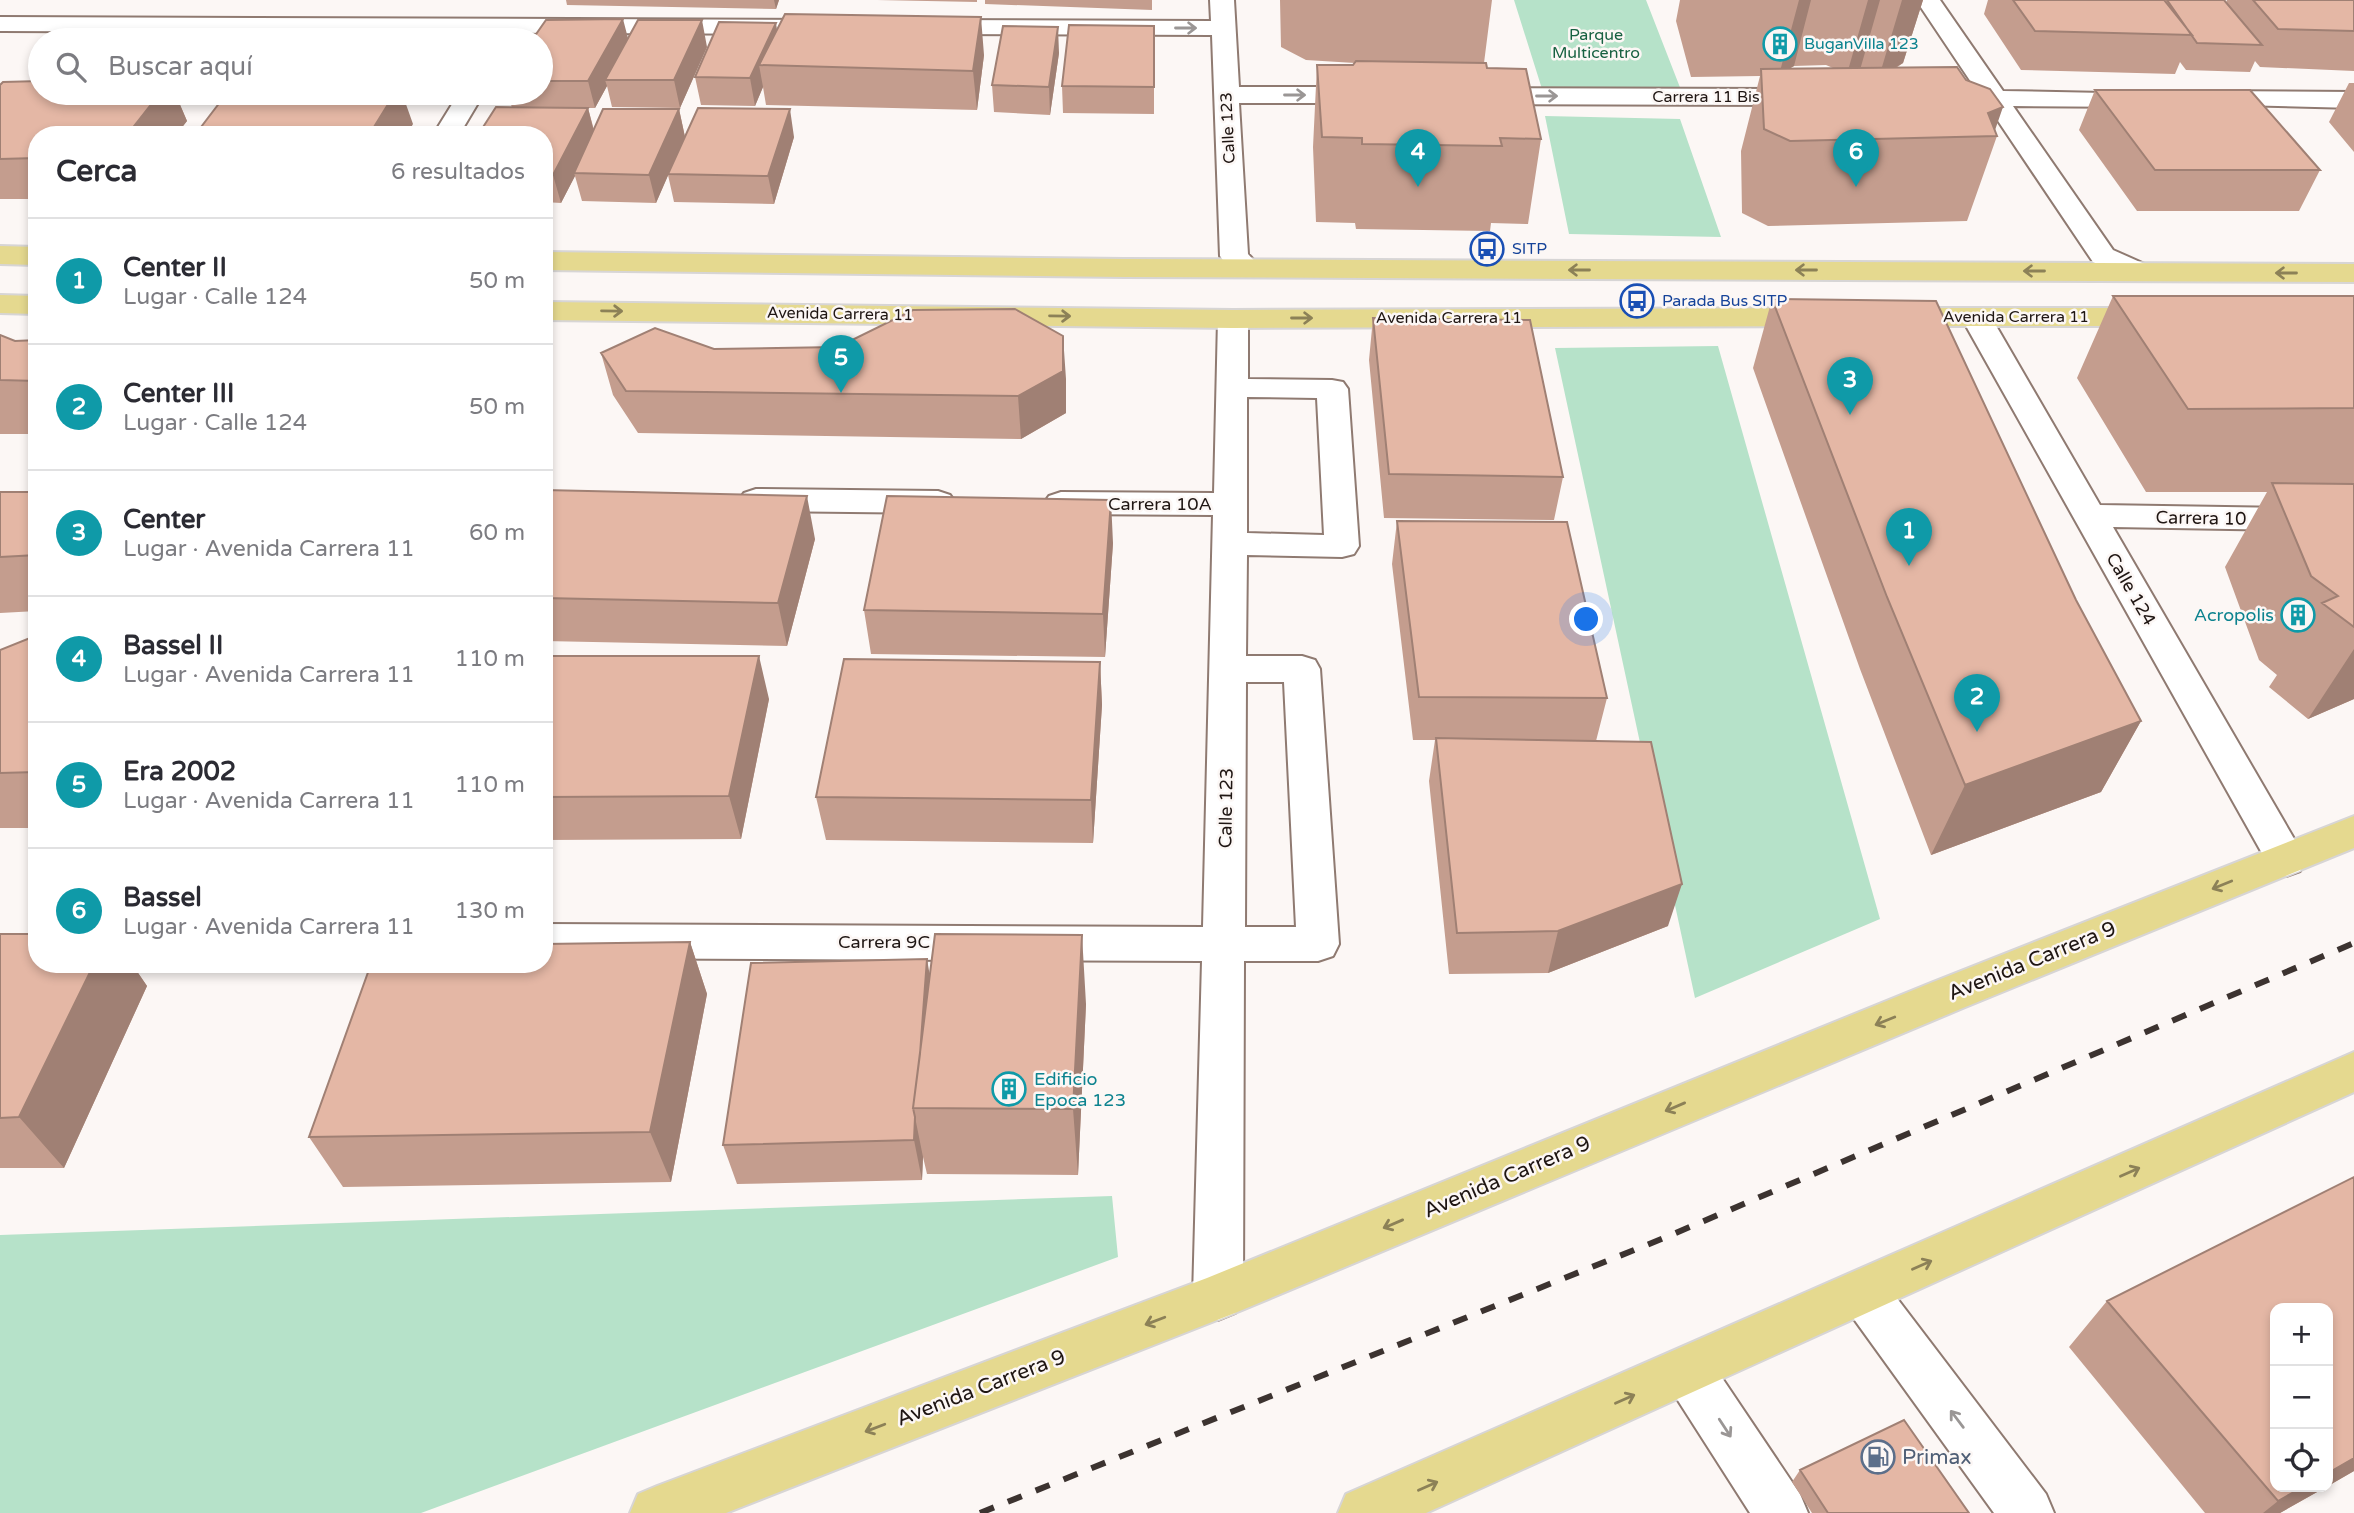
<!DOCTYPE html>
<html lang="es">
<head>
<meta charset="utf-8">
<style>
  :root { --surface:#fff; --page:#f2f2f3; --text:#2b2b33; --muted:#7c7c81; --line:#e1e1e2; --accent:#d93025 }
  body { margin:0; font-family:"Varela Round",sans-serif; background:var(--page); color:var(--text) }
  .controls { position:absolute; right:21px; bottom:21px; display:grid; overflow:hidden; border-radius:14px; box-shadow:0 4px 10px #0003 }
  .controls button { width:63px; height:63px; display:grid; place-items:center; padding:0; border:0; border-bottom:2px solid var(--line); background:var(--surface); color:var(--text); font:35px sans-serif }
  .you { position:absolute; left:1587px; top:620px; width:24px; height:24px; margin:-18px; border:5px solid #fff; border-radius:50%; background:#1a73e8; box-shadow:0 0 0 10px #1a73e833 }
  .badge { display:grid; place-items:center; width:46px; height:46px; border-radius:50%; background:var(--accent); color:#fff; font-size:23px; font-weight:700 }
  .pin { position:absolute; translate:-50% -58px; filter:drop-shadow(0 2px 4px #0008) }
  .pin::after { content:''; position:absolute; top:37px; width:24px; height:21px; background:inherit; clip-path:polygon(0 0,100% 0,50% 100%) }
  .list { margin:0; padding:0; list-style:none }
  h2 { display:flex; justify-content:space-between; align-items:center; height:91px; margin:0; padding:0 28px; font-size:30px }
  h2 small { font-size:23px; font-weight:400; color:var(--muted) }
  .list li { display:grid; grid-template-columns:46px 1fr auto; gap:21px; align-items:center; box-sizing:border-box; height:126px; padding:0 28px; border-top:2px solid var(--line) }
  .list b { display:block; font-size:26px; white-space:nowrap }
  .list p { margin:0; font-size:23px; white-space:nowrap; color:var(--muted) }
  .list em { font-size:23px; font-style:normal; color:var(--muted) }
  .icon { flex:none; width:38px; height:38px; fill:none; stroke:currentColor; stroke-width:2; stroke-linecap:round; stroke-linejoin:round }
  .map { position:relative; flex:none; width:2354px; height:1513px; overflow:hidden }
  .search { position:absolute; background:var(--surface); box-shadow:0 4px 10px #0003; left:28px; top:28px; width:525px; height:77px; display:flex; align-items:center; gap:18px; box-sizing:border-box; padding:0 24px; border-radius:38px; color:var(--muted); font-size:26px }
  .panel { position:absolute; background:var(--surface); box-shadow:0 4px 10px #0003; left:28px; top:126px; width:525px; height:847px; border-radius:28px }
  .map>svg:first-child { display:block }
</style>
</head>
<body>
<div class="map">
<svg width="2354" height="1513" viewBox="0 0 2354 1513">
  <rect width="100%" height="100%" fill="#fcf7f5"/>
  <path fill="#b6e2c9" d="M1514 0H1646L1681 90 1542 89Z
    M1545 116 1680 119 1721 237 1569 234Z
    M1718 346 1880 919 1695 998 1555 348Z
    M1112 1196 1118 1257 421 1513H0V1235Z"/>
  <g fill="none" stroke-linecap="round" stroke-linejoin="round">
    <defs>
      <path id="minor" d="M1210 0H1234L1239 87H1368L1377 90 1381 95 1377 100 1368 103H1239L1248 254 1261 268 1257 274C1240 278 1230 270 1220 256L1212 35 930 34 922 32 918 27 922 22 930 20 1211 21Z
        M1916 0H1940L2003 91 2154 94 2158 99 2154 104 2145 107 2013 106 2113 250 2149 266 2153 272 2149 278 2139 281 2129 278 2093 262 1988 106 1934 103 1930 98 1934 93 1977 91Z
        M0 17 831 20 839 22 843 27 839 32 831 34 0 31Z
        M1481 88 1806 89 1815 92 1819 97 1815 102 1806 105 1481 104 1472 101 1468 96 1472 91Z
        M2206 91 2354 92V108L2197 104 2193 99 2197 94Z
        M459 93H484L459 135H433Z
        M1976 308 1986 311 1991 317 2100 505 2354 509V531L2113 527 2300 849 2306 860 2300 871 2286 876 2272 871 1961 317 1966 311Z
        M1233 310 1244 313 1248 319V379L1332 380 1343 382 1348 389 1359 546 1354 554 1342 557 1247 555 1246 656H1302L1315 660 1320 669 1339 944 1333 956 1318 961H1244L1243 1297 1235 1313 1218 1320 1201 1313 1193 1297 1202 961 544 958V924L1203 927 1213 515 1061 514 1049 510 1044 503 1049 496 1061 492 1214 493 1218 319 1222 313ZM1247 397 1317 398 1324 535 1247 533ZM1246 682H1284L1296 927H1245Z
        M756 489 938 491 950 495 955 502 950 509 938 513 756 511 744 507 739 500 744 493Z
        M1863 1269 1880 1276 2046 1494 2054 1513H1994L1846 1308 1838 1292 1846 1276Z
        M1688 1346 1706 1354 1800 1494 1808 1513H1750L1670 1388 1663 1371 1670 1354Z"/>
      <path id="major" d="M0 246 37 247V265L0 264Z
        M544 252 1124 259 2354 264V282L1124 277 544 270Z
        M0 295 37 296V314L0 313Z
        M544 302 1233 310 1820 308 1830 311 1835 317 1830 323 1820 326 1233 328 544 320Z
        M1891 308H2156L2166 311 2171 317 2166 323 2156 326H1891L1881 323 1876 317 1881 311Z
        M2354 816V848L1963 1008 1235 1313 726 1513H630L638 1494 657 1486 1207 1278 1933 982Z
        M2354 1052V1092L1426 1513H1338L1346 1494Z"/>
    </defs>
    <use href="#minor" stroke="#8f7a71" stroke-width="4"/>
    <use href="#major" stroke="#d7d5d5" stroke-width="4"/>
    <use href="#minor" fill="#fff" fill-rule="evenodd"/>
    <use href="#major" fill="#e5d98f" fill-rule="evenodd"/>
    <path stroke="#3c3330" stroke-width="6" stroke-dasharray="15 15" stroke-linecap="butt" d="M980 1513 1664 1238 2354 943"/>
  </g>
  <path fill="#c49d8e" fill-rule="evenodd" d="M566 0H779L776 9 567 5Z
    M877 0H977V2Z
    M985 0H1152V10L985 4Z
    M1280 0H1492L1484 63 1541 139 1528 224 1491 223 1490 231 1356 229 1355 223 1316 222 1313 147 1317 65H1353L1355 63 1306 60 1281 47Z
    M1680 0H1923L1903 63 1896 68 1995 130 1997 136 1967 221 1768 226 1742 213 1741 151 1760 76 1691 77 1676 21ZM1826 65 1833 68H1790L1794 66Z
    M1988 0H2224L2226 3 2227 0H2354V71L2260 67 2255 61 2250 72 2186 70 2180 62 2175 74 2021 70 1984 14Z
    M1154 26V114L1063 113 1062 86Z
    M777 30 984 55 977 110 766 105 763 87 755 106 701 105 695 77Z
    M628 38 707 47 680 108 612 107 607 86 595 108H588L594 130 679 109 685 137H794L774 204 674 202 668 175 656 203 582 201 575 176 561 203 544 202V135L512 108 508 93H541V40Z
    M1059 53 1050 115 994 112 992 85Z
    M2349 83H2354V152L2329 122Z
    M0 85 40 93H175L187 121 176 135H37V199H0Z
    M2095 90 2320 170 2299 211H2137L2079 130Z
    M2113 296H2354V699L2308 719 2269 687 2277 675 2259 660 2225 567 2267 492H2146L2077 378Z
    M1772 299 2076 600 2141 721 2101 792 1931 855 1860 669 1753 368Z
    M1373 318 1563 477 1554 520 1384 518 1369 360Z
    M0 335 15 341 37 340V434H0Z
    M714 349 1066 379V413L1021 439 638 433 613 395 601 353Z
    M544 490 815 539 787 646 544 641Z
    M0 492H37V611L0 613Z
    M1397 521 1607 698 1596 741 1668 926 1548 973 1449 974 1429 781 1435 740H1413L1392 564Z
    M1113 543 1105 657 871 654 864 610Z
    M37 638V828H0V650Z
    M544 656 769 699 741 839 544 840Z
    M1100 662 1102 705 1093 843 826 840 816 797Z
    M0 934 37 964H132L147 986 64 1168H0Z
    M690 942 707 994 671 1182 343 1187 309 1137Z
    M930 974 1086 1004 1078 1175 927 1174 923 1157 922 1180 737 1184 723 1145Z
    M2354 1177V1471L2328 1486V1308H2275V1487H2326L2280 1513H2205L2069 1347 2107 1301Z
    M1800 1470 1969 1513H1812L1792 1482Z"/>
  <path fill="#a08074" d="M774 0H779L776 9Z
    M1799 0H1811L1794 66 1779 75Z
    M1868 0H1880L1860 70 1847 74Z
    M1902 0H1923L1903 63 1879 77Z
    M981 17 984 55 977 110 973 71Z
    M623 19 630 46 605 80 607 86 595 108 588 81Z
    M702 20 707 47 680 108 674 80Z
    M776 23 780 50 759 65 763 87 755 106 750 78Z
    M1058 27 1059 53 1050 115 1049 87Z
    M160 93H175L187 121 176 135H127Z
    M395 93H402L413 124 407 135H369Z
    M2003 107 1993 136 1988 113Z
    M588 108 595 136 574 173 575 176 561 203 553 175Z
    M679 109 685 137 656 203 649 175Z
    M790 109 794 137 774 204 768 176Z
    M1063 336 1066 379V413L1021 439 1018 396Z
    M807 496 815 539 787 646 778 603Z
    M1111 500 1113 543 1105 657 1103 614Z
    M2354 649V699L2308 719Z
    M759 656 769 699 741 839 729 796Z
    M1100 662 1102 705 1093 843 1091 800Z
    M2141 721 2101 792 1931 855 1965 785Z
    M1682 884 1668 926 1548 973 1558 931Z
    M1082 935 1086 1004 1078 1175 1073 1109Z
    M690 942 707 994 671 1182 650 1132Z
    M927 959 934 1000 916 1108Z
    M94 964H132L147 986 64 1168 19 1117Z
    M915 1117 923 1157 922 1180 914 1140Z
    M2354 1458V1471L2328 1486V1473Z
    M2303 1487H2326L2280 1513H2263L2278 1501Z"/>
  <path fill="#e4b7a5" stroke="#a08074" stroke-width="2" d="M2013 0H2164L2192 35 2035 31Z
    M2167 0H2224L2262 45 2197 43Z
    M2253 0H2354V31L2278 29Z
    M785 14 981 17 973 71 759 65Z
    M623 19 588 81H541V40H532L546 20Z
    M638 20H702L674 80H605Z
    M719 22 776 23 750 78 695 77Z
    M1069 25 1154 26V87L1062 86Z
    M1003 26 1058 27 1049 87 992 85Z
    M1356 61 1486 63 1487 68 1526 69 1541 139 1500 138 1502 146 1362 144V138L1322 137 1317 65H1353Z
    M1957 67 1966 80 1990 89 2003 107 1988 113 1997 136 1790 141 1764 129 1761 69Z
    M40 81V93H160L127 135H37V158L0 159V85L3 82Z
    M2095 90H2250L2320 170H2155Z
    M227 93H395L369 135H195Z
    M496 107 588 108 553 175H544V135H478Z
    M698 108 790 109 768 176 668 174Z
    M603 109H679L649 175 574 173Z
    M2113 296H2354V408L2188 409Z
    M1772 299 1936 301 2076 600 2141 721 1965 785 1887 597Z
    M1015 309 1063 336V371L1018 396 626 391 601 353 655 328 714 349 838 347 913 310Z
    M1373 318 1530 320 1563 477 1389 474Z
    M0 335 15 341 37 340V381L0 380Z
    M2272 483 2354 484V627L2322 603 2338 596 2311 576Z
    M544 490 807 496 778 603 544 598Z
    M0 492H37V555L0 557Z
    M887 496 1111 500 1103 614 864 610Z
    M1397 521 1567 522 1607 698 1419 697Z
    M30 638H37V772L0 773V650Z
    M544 656H759L729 796 544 797Z
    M844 659 1100 662 1091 800 816 797Z
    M1436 738 1651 742 1682 884 1558 931 1457 933Z
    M0 934H37V964H94L19 1117 0 1118Z
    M935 934 1082 935 1073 1109 913 1108Z
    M690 942 650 1132 309 1137 371 964H544V944Z
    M927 959 920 1054 913 1108 915 1117 914 1140 723 1145 751 963Z
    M2354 1177V1458L2328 1473V1308H2275V1487H2303L2278 1501 2107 1301Z
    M1904 1420 1969 1513H1828L1800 1470Z"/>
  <defs><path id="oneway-shaft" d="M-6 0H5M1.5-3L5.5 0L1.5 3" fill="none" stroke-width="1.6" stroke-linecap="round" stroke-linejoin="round" transform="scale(1.75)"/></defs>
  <g stroke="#9a9695">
    <use href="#oneway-shaft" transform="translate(1186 28)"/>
    <use href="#oneway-shaft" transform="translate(1295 95)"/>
    <use href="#oneway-shaft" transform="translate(1547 96)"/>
    <use href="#oneway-shaft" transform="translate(1957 1419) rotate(-127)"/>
    <use href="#oneway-shaft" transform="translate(1725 1428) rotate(57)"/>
  </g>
  <g stroke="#8c8157">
    <use href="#oneway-shaft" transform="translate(1579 270) rotate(-180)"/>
    <use href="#oneway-shaft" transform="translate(1806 270) rotate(-180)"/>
    <use href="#oneway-shaft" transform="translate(2034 271) rotate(-180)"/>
    <use href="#oneway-shaft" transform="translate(2286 273) rotate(-180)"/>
    <use href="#oneway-shaft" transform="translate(612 311) rotate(1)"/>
    <use href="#oneway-shaft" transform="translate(1060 316) rotate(1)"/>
    <use href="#oneway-shaft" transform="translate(1302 318)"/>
    <use href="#oneway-shaft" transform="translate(2222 885) rotate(158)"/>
    <use href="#oneway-shaft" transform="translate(1885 1021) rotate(158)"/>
    <use href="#oneway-shaft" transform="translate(1675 1107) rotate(157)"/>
    <use href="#oneway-shaft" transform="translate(2130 1172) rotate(-24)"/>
    <use href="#oneway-shaft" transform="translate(1393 1224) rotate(157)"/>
    <use href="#oneway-shaft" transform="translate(1922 1265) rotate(-24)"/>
    <use href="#oneway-shaft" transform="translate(1155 1321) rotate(159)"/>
    <use href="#oneway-shaft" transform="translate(1625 1399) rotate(-24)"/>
    <use href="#oneway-shaft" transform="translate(875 1428) rotate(159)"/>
    <use href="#oneway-shaft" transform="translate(1428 1486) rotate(-24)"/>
  </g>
  <defs>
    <symbol id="building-ring" viewBox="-11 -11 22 22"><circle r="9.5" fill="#fcf7f5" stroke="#0f9aa8" stroke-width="1.5"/><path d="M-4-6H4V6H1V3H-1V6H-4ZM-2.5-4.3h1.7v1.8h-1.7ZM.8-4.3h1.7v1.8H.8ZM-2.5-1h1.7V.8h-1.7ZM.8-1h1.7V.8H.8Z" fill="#0f9aa8"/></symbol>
    <symbol id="bus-ring" viewBox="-11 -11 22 22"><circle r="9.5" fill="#fcf7f5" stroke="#1a4fb4" stroke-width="1.5"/><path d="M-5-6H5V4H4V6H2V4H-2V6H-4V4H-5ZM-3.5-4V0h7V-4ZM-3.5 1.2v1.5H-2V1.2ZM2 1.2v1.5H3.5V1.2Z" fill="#1a4fb4"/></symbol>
    <symbol id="fuel-ring" viewBox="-11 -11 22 22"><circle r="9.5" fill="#fcf7f5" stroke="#5c6f8a" stroke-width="1.5"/><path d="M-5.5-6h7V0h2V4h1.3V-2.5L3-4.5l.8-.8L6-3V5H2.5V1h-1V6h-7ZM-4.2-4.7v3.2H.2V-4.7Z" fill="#5c6f8a"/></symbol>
  </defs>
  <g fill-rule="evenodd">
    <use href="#building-ring" x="1761" y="25" width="38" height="38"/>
    <use href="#bus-ring" x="1468" y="230" width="38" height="38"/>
    <use href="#bus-ring" x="1618" y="282" width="38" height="38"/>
    <use href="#building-ring" x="2279" y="596" width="38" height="38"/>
    <use href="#building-ring" x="990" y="1070" width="38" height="38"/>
    <use href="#fuel-ring" x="1859" y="1438" width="38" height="38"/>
  </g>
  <g text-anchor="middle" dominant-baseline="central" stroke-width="5" stroke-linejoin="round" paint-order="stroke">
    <g font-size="16" fill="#176141" stroke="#fcf7f5">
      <text x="1596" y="35">Parque<tspan x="1596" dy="18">Multicentro</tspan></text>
    </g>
    <g font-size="16" fill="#0d838f" stroke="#fcf7f5" text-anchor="start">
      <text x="1804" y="44">BuganVilla 123</text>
    </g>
    <g font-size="16" fill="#1f1613" stroke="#fcf7f5">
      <text x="1706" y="97">Carrera 11 Bis</text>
      <text transform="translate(1228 128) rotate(-93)">Calle 123</text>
      <text transform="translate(840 314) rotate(1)">Avenida Carrera 11</text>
      <text x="2016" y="317">Avenida Carrera 11</text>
      <text x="1449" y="318">Avenida Carrera 11</text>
    </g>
    <g font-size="16" fill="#164399" stroke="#fcf7f5" text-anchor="start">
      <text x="1512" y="249">SITP</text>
      <text x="1662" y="301">Parada Bus SITP</text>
    </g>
    <g font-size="18" fill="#1f1613" stroke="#fcf7f5">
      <text x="1160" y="504">Carrera 10A</text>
      <text transform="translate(2201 518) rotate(1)">Carrera 10</text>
      <text transform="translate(2131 589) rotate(60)">Calle 124</text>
      <text transform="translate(1226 808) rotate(-89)">Calle 123</text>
      <text x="884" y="942">Carrera 9C</text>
    </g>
    <g font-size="18" fill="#0d838f" stroke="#fcf7f5" text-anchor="end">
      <text x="2274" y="615">Acropolis</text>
      <text x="1034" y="1079" text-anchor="start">Edificio<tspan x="1034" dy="21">Epoca 123</tspan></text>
    </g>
    <g font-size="21" fill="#1f1613" stroke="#fcf7f5">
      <text transform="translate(2032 961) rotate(-22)">Avenida Carrera 9</text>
      <text transform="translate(1507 1177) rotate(-23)">Avenida Carrera 9</text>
      <text transform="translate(981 1388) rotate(-21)">Avenida Carrera 9</text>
    </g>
    <g font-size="21" fill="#4e5e75" stroke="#fcf7f5" text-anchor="start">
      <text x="1902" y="1457">Primax</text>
    </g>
  </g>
</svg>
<div class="controls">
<button>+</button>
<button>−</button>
<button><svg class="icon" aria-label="locate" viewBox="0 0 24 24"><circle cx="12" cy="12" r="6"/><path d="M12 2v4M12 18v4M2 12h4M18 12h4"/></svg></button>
</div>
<div class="you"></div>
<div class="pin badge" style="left:1909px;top:566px;background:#0f9aa8">1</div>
<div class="pin badge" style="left:1977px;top:732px;background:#0f9aa8">2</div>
<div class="pin badge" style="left:1850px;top:415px;background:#0f9aa8">3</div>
<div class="pin badge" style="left:1418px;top:187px;background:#0f9aa8">4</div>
<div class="pin badge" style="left:841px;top:393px;background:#0f9aa8">5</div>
<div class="pin badge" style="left:1856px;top:187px;background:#0f9aa8">6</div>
<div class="search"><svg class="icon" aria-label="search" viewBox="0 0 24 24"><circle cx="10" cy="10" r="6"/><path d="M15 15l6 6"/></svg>Buscar aquí</div>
<section class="panel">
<h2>Cerca<small>6 resultados</small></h2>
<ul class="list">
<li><span class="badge" style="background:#0f9aa8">1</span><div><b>Center II</b><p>Lugar · Calle 124</p></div><em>50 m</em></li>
<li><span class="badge" style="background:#0f9aa8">2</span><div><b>Center III</b><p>Lugar · Calle 124</p></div><em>50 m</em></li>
<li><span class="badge" style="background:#0f9aa8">3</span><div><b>Center</b><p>Lugar · Avenida Carrera 11</p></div><em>60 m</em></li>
<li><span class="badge" style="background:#0f9aa8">4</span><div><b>Bassel II</b><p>Lugar · Avenida Carrera 11</p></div><em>110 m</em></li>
<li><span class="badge" style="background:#0f9aa8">5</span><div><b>Era 2002</b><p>Lugar · Avenida Carrera 11</p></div><em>110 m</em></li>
<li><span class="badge" style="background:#0f9aa8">6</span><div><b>Bassel</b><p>Lugar · Avenida Carrera 11</p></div><em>130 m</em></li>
</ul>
</section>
</div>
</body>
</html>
